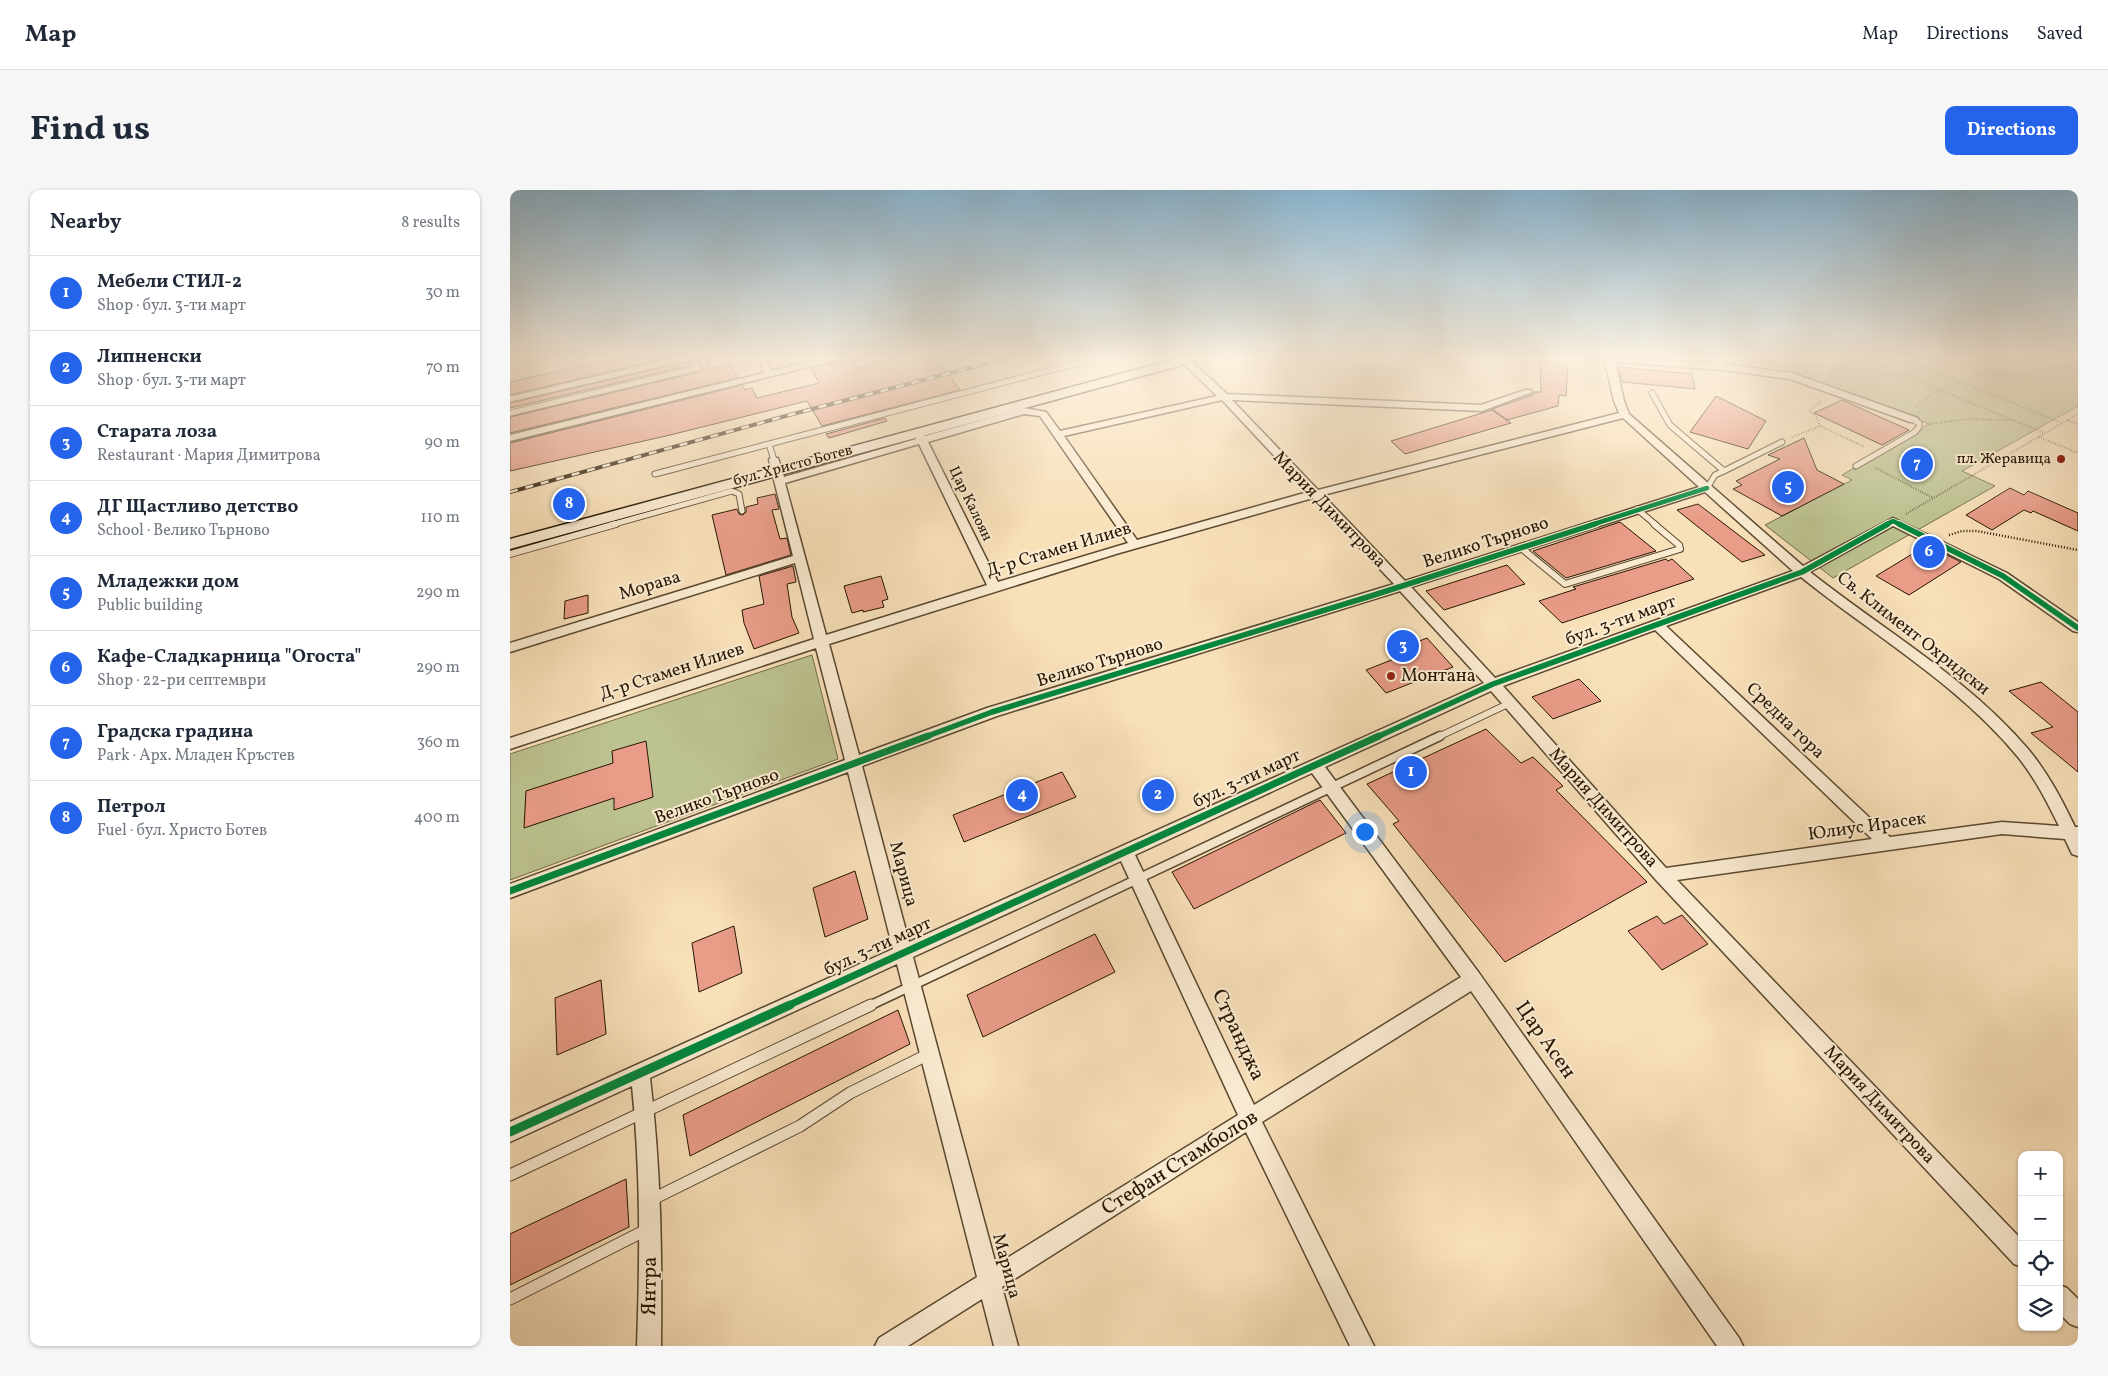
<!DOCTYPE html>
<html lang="en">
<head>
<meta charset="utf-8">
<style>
  :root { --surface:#fff; --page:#f6f6f7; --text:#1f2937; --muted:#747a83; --line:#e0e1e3; --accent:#2563eb }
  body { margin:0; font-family:Vollkorn,serif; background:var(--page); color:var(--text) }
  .controls { position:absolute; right:15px; bottom:15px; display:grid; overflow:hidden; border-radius:10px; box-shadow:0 1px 4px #0004 }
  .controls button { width:45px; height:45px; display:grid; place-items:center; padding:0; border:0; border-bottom:1px solid var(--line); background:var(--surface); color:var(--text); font:25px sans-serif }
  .you { position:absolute; left:854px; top:641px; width:18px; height:18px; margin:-12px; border:4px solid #fff; border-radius:50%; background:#1a73e8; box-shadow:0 0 0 8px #1a73e833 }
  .badge { display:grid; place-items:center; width:32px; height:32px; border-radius:50%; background:var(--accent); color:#fff; font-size:16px; font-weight:700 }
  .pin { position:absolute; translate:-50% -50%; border:2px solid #fff; box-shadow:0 1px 5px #0006 }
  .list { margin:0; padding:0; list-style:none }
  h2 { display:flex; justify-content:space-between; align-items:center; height:65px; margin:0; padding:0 20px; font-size:21px }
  h2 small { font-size:16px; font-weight:400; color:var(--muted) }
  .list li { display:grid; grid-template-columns:32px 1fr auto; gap:15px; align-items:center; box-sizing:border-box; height:75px; padding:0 20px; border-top:1px solid var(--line) }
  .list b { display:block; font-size:19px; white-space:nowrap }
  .list p { margin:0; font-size:16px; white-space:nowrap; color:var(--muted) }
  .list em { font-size:16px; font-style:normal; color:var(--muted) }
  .icon { flex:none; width:28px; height:28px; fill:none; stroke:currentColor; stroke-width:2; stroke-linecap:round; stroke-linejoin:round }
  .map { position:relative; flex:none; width:1568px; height:1156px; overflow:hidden; border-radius:10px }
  header { display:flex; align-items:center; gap:30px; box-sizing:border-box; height:70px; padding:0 25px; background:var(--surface); border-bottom:1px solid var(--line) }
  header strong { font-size:24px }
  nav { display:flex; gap:28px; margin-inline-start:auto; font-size:18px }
  .intro { display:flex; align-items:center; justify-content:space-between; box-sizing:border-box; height:120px; padding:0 30px }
  h1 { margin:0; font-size:35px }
  .button { padding:12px 22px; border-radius:10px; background:var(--accent); color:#fff; font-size:18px; font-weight:700 }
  main { display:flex; gap:30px; padding:0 30px }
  aside { flex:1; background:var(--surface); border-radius:10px; box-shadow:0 1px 4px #0004 }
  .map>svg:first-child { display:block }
</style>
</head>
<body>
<header>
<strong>Map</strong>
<nav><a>Map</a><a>Directions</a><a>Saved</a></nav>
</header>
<div class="intro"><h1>Find us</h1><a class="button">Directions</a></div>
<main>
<aside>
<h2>Nearby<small>8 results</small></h2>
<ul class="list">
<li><span class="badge">1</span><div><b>Мебели СТИЛ-2</b><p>Shop · бул. 3-ти март</p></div><em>30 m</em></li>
<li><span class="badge">2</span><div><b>Липненски</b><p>Shop · бул. 3-ти март</p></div><em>70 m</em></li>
<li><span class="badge">3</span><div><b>Старата лоза</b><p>Restaurant · Мария Димитрова</p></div><em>90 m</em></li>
<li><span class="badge">4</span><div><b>ДГ Щастливо детство</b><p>School · Велико Търново</p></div><em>110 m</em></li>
<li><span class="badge">5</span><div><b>Младежки дом</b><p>Public building</p></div><em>290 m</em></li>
<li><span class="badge">6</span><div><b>Кафе-Сладкарница &quot;Огоста&quot;</b><p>Shop · 22-ри септември</p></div><em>290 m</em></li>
<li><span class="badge">7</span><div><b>Градска градина</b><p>Park · Арх. Младен Кръстев</p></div><em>360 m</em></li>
<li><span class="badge">8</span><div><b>Петрол</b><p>Fuel · бул. Христо Ботев</p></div><em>400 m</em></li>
</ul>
</aside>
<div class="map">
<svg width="1568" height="1156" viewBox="0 0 1568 1156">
  <rect width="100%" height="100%" fill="#f8e0b9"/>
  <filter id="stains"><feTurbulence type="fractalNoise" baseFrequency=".004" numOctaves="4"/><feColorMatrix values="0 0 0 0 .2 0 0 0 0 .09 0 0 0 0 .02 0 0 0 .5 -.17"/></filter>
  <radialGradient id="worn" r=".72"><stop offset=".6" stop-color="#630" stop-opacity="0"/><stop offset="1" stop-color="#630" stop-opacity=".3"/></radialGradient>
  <path fill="#bcc290" stroke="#716c48" d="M1245 168H1556L1568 172V216L1452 281 1485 296 1323 388 1255 335 1342 290 1332 285 1419 234Z
    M302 465 328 569 0 690V564Z"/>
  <path fill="#e99c88" stroke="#261501" d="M105 168H158L0 205V192Z
    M188 168H198L200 179 220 174 228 188 0 243V227L189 182 192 178Z
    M331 168H345L346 178 388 168H426L450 200 312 236 297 211 156 246 0 281V253L232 195 235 200 242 198 247 208 309 193 301 178 327 172Z
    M179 171 182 175 0 218V213Z
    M1030 171 1058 173 1056 206 1049 205 1048 216 997 230 982 219 1023 205 1025 202H1031Z
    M1108 177 1182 184 1185 199 1112 192Z
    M1206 206 1256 231 1238 259 1180 242Z
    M1332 210 1399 240 1372 255 1304 223Z
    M982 220 1001 233 895 264 881 251Z
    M375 228 377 231 319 248 316 244Z
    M1294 248 1307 280 1334 294 1272 326 1223 299 1232 295 1226 291 1270 269 1258 265Z
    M1500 298 1514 305 1518 301 1568 323V341L1523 321 1521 323 1514 320 1482 340 1456 325Z
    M265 304 269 319 262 320 270 349 277 348 281 365 216 385 202 325 227 319 229 324 233 325 236 322V317L248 314 247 308Z
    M1188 314 1255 365 1232 372 1167 320Z
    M1110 332 1146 361 1056 388 1023 361Z
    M1417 355 1451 372 1399 405 1366 386Z
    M1156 369 1158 371 1162 369 1184 389 1052 433 1029 411 1066 399 1063 397Z
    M997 375 1015 394 934 420 916 401Z
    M283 376 286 392 277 394 282 427 289 443 244 459 234 433 232 420 254 414 249 386Z
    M371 386 378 409 372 411 374 417 353 422V420L342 423 334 396Z
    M78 405V423L54 429 55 411Z
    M917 448 943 477 876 503 856 480 907 460 902 454Z
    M1069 489 1091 511 1043 529 1022 507Z
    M1531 492 1568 522V582L1521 543 1543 537 1499 501Z
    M976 539 1011 573 1023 567 1053 596 1046 600 1137 692 995 772 883 634 889 631 857 594Z
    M136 551 143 607 104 620V608L14 638 16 601 103 573 102 561Z
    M552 582 566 607 454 652 443 625Z
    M810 610 836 643 684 719 662 682Z
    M345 681 358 729 315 747 303 698Z
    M1172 725 1198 754 1152 780 1118 741 1147 726 1154 734Z
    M224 736 232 783 189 802 182 753Z
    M585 744 605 782 473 847 457 805Z
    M91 790 96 844 47 865 45 808Z
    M388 820 400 854 180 966 173 925Z
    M116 989 119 1037 0 1095V1044Z"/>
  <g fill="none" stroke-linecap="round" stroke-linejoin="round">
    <defs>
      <path id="service-far3" d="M1210 168 1213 177
        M1142 203 1160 235 1214 281 1205 285 1197 298
        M0 209 176 168
        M0 223 188 178 183 168
        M259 254 264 270
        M1346 276 1405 242 1409 237V233L1404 230
        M1214 281 1272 252
        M145 284 587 168
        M1127 319 1146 335
        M101 335 222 301 229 304 232 321"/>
      <path id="service-far2" d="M1010 357 1055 394 1170 359 1169 355 1144 334
        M0 364 106 334
        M928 547 1000 513"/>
      <path id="service-far1" d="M359 816 930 546"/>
      <path id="service" d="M0 985 361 815
        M141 1010 290 936 340 903 419 864
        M0 1109 138 1039"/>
      <path id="minor" d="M248 168H256L262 181 315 168H329L327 170 0 251V245L254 183Z
        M674 168H678L717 204 971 215 1015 200H1021L1023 202 972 221 722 210 808 300 1109 223 1104 211 1095 172 1079 171 1075 168H1114L1213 174 1282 183 1408 228V232H1400L1280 189 1213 180 1105 172 1114 211 1119 224 1293 376 1383 328 1497 383 1568 432V442L1563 441 1489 389 1383 336 1300 382C1373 440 1458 488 1518 559 1538 583 1552 610 1565 637H1568V666L1562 664 1555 649 1492 644 1167 690 1512 1050V1077L1504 1074 1146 690 981 501 815 577 969 783 1229 1148 1233 1156H1207L961 801 752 932 864 1156H840L736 942 492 1097 508 1156H484L472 1109 398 1156H365L369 1148 467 1087 387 774 140 888C151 977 152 1066 151 1156H127C130 1069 131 983 122 896L0 952V932L383 759 338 582 0 708V694L335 570 306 458 0 559V548L304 449 285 373 0 462V453L283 366 259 270 260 268H268L274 287 406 249 403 243 404 241H412L415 246 514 218 536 222 550 241 707 206 672 172 670 170ZM712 210 798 302 627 350 554 246ZM514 224 530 226 618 353 488 392 418 252ZM1113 228 1189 297 895 391 813 305ZM409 254 477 395 316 445 275 293ZM1195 302 1283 381 985 488 901 397ZM803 308 884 394 477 518 349 565 319 454 606 364ZM1291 387C1363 445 1448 494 1508 567 1525 588 1537 612 1549 636L1492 632 1380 647 1156 436ZM890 401 974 493 399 752 352 576 487 526ZM1145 440 1362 649 1156 678 993 496ZM802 583 951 787 744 915 625 665ZM611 671 728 925 486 1075 403 767Z
        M1549 1095 1557 1098 1568 1109V1137L1560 1134 1549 1123Z"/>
      <path id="secondary" d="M669 168H688L687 171 0 359V349Z"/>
    </defs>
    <use href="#service-far3" stroke="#5a482f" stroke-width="7"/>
    <use href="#service-far2" stroke="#5a482f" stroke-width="8"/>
    <use href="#service-far1" stroke="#5a482f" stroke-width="11"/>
    <use href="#service" stroke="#5a482f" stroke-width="13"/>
    <use href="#minor" stroke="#5a482f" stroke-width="3"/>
    <use href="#secondary" stroke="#261501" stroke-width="3"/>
    <path stroke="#261501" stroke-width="2" stroke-dasharray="0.5 2" stroke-linecap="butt" d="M1315 168 1327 172
      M1352 168 1534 243
      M1391 168 1552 233
      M1322 179 1330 168
      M1321 188 1322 179 1397 186 1415 178
      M1406 217 1420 205 1473 183H1518L1548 176 1568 178
      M1557 230 1568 234
      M1419 234 1458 229 1500 230
      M1310 236 1306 225 1299 221 1313 210
      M1282 247 1310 236 1355 257
      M1529 247 1568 263
      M1366 278 1423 308
      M1396 324 1568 224"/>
    <path stroke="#261501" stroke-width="2.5" stroke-dasharray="1 2" stroke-linecap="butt" d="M1439 345 1452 341H1467L1568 360"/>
    <use href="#service-far3" stroke="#faebd2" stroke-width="5"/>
    <use href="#service-far2" stroke="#faebd2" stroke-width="6"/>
    <use href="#service-far1" stroke="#faebd2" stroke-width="8"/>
    <use href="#service" stroke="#faebd2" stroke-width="11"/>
    <use href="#minor" fill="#faebd2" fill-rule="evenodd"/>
    <use href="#secondary" fill="#faebd2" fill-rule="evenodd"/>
    <defs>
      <path id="rail" d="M0 302 283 224 498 168"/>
    </defs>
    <use href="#rail" stroke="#261501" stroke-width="4"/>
    <use href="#rail" stroke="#faebd2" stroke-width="2.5" stroke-dasharray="8" stroke-linecap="butt"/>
    <defs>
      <path id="cycleway-far3" d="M1081 335 1197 298
        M1375 335 1383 331 1391 335"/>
      <path id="cycleway-far2" d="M1389 334 1493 386 1568 438
        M415 547 482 522 861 406 1085 334
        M867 547 983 494 1292 382 1378 334"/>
      <path id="cycleway-far1" d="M0 701 418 546
        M277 816 869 546"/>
      <path id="cycleway" d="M0 942 280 815"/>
    </defs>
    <use href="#cycleway-far3" stroke="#faebd2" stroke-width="6"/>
    <use href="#cycleway-far2" stroke="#faebd2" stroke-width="8"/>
    <use href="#cycleway-far1" stroke="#faebd2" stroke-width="10"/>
    <use href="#cycleway" stroke="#faebd2" stroke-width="12"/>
    <use href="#cycleway-far3" stroke="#00873e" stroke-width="4.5"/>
    <use href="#cycleway-far2" stroke="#00873e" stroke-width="5.5"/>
    <use href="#cycleway-far1" stroke="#00873e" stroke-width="7"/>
    <use href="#cycleway" stroke="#00873e" stroke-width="9"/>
  </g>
  <linearGradient id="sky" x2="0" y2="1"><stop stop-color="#8bb7d4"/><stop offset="0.51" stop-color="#fcf1e0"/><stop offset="1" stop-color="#fcf1e0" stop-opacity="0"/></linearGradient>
  <rect width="1568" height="329" fill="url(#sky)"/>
  <g fill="#8f2418" stroke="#faebd2" stroke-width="2">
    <circle cx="1551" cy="269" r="5"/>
    <circle cx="881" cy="486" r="5"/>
  </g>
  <g text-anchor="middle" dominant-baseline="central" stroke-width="4" stroke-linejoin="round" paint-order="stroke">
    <g font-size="15" fill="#261501" stroke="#faebd2" text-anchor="end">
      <text x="1541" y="269">пл. Жеравица</text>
    </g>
    <g font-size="15" fill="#261501" stroke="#faebd2">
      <text transform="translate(283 276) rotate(-15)">бул. Христо Ботев</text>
      <text transform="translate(460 314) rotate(64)">Цар Калоян</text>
    </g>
    <g font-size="18" fill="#261501" stroke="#faebd2">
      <text transform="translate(819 320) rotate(46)">Мария Димитрова</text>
      <text transform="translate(976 353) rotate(-18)">Велико Търново</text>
      <text transform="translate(549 360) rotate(-17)">Д-р Стамен Илиев</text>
      <text transform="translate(140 396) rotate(-17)">Морава</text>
      <text transform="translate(1111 431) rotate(-20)">бул. 3-ти март</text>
      <text transform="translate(1403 444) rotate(38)">Св. Климент Охридски</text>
      <text transform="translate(590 473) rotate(-17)">Велико Търново</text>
      <text transform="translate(162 482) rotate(-18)">Д-р Стамен Илиев</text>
      <text transform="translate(1275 531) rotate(44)">Средна гора</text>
      <text transform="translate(737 589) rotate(-25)">бул. 3-ти март</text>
      <text transform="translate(207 607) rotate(-20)">Велико Търново</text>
      <text transform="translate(1093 618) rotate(48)">Мария Димитрова</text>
      <text transform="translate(1357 637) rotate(-8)">Юлиус Ирасек</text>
      <text transform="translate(393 684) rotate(75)">Марица</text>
      <text transform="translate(368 757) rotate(-25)">бул. 3-ти март</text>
      <text transform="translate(1369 915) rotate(47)">Мария Димитрова</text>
      <text transform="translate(496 1076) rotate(75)">Марица</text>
    </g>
    <g font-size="18" fill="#261501" stroke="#faebd2" text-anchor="start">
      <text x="891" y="486">Монтана</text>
    </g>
    <g font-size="21" fill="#261501" stroke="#faebd2">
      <text transform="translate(728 845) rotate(65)">Странджа</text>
      <text transform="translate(1035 850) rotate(55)">Цар Асен</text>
      <text transform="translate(670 973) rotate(-32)">Стефан Стамболов</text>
      <text transform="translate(140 1096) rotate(-89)">Янтра</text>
    </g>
  </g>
  <rect width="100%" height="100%" filter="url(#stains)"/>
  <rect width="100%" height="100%" fill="url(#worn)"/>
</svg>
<div class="controls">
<button>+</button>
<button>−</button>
<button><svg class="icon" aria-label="locate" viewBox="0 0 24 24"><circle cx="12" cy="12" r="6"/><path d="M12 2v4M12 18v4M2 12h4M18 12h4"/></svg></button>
<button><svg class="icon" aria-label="layers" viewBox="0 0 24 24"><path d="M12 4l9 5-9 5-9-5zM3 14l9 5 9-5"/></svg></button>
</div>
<div class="you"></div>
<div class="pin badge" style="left:901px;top:582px">1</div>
<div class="pin badge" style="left:648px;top:605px">2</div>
<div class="pin badge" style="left:893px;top:456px">3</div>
<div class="pin badge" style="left:512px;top:605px">4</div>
<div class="pin badge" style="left:1278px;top:297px">5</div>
<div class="pin badge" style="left:1419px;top:362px">6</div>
<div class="pin badge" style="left:1407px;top:274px">7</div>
<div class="pin badge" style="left:59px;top:314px">8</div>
</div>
</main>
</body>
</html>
